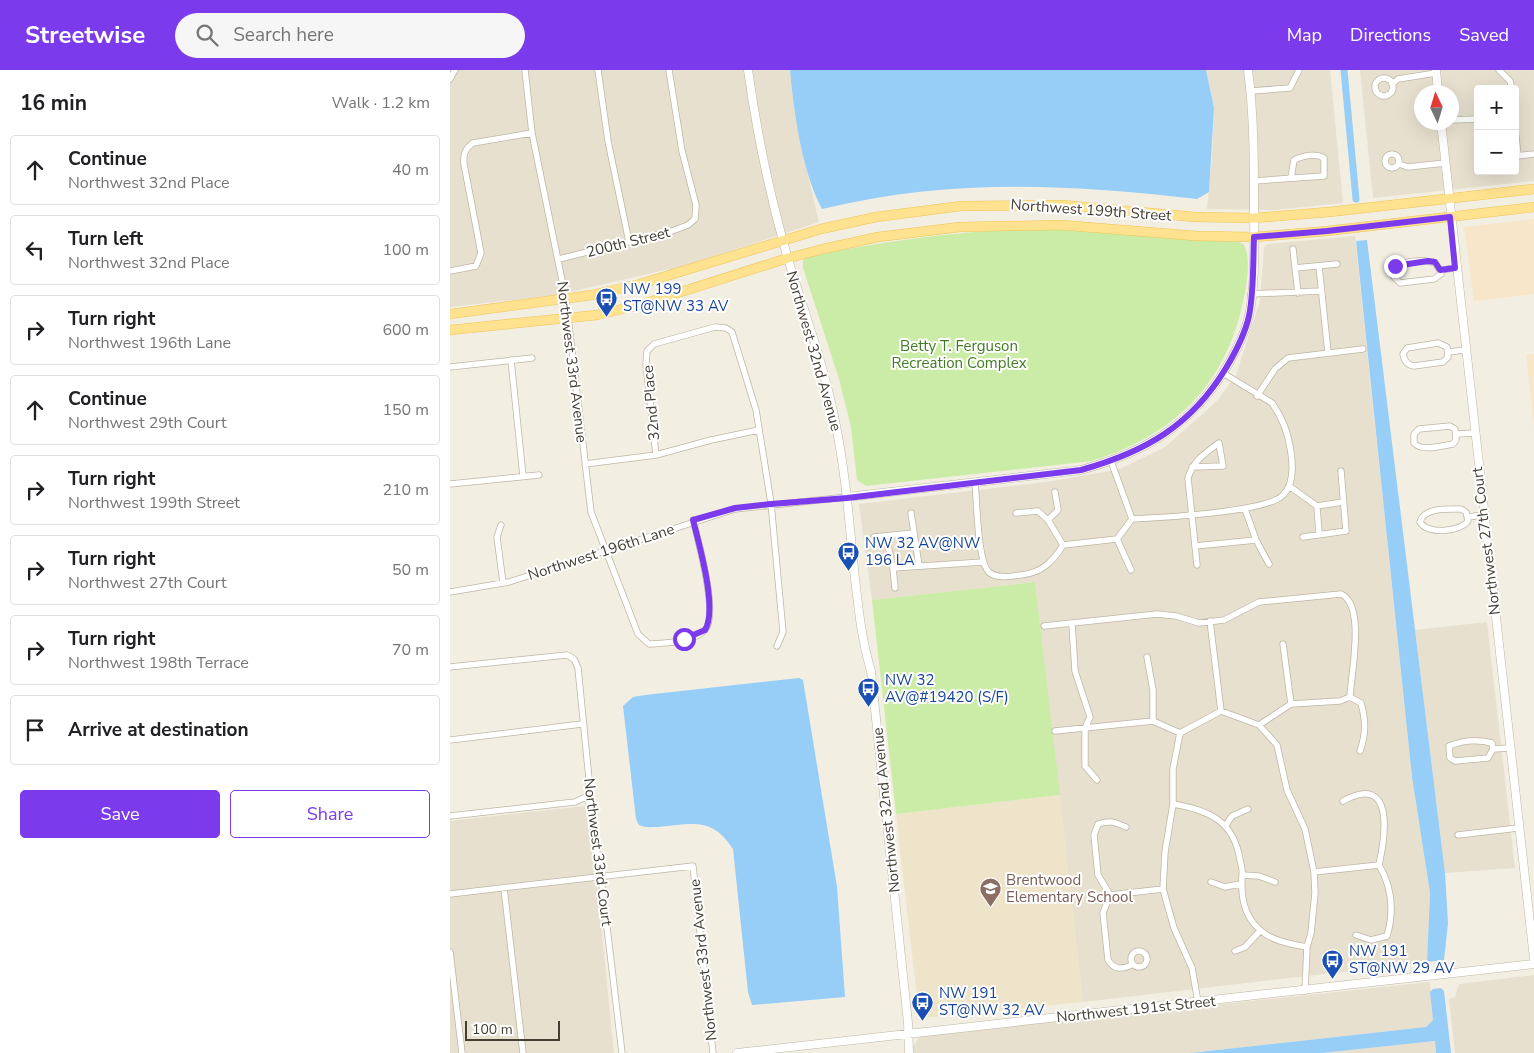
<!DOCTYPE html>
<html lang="en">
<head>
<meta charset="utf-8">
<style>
  :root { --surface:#fff; --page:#f6f6f6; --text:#202124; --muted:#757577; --line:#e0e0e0; --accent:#7c3aed }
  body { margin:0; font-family:"Nunito Sans",sans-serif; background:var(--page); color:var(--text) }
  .controls { position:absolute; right:15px; top:15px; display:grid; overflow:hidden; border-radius:5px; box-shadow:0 5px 20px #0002 }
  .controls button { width:45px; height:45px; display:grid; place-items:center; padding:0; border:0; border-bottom:1px solid var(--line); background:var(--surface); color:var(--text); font:25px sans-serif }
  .compass { position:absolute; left:964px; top:15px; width:45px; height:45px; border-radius:50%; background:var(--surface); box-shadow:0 5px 20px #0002; rotate:356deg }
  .scale { position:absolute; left:15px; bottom:12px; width:95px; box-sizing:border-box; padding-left:5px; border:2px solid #453e32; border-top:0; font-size:14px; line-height:18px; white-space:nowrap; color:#453e32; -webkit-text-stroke:4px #fff; paint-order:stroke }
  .stop { position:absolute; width:15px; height:15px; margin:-11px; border:4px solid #7c3aed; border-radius:50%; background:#fff }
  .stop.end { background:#7c3aed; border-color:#fff; box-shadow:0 1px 5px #0008 }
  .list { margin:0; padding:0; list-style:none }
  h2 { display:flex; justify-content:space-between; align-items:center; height:65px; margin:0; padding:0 20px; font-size:21px }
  h2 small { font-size:16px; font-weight:400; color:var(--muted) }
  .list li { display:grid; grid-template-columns:32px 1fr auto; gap:15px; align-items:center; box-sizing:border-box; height:70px; margin:0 10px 10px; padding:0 10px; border:1px solid var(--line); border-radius:5px }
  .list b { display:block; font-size:19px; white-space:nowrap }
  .list p { margin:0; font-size:16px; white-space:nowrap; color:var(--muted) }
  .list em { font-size:16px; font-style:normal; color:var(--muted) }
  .actions { display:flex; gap:10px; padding:15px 20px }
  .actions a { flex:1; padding:11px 0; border:1px solid var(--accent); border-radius:5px; text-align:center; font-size:18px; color:var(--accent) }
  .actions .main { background:var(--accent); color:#fff }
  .icon { flex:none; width:28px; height:28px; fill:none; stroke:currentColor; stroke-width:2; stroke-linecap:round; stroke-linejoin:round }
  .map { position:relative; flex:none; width:1084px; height:983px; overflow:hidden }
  header { display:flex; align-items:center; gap:30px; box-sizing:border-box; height:70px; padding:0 25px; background:var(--accent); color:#fff }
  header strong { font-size:24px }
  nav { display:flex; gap:28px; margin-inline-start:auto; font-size:18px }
  .search { width:350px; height:45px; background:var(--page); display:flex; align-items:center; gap:12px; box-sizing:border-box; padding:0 18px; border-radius:28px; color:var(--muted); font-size:19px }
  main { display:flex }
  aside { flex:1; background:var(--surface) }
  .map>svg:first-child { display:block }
</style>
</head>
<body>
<header>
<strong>Streetwise</strong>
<div class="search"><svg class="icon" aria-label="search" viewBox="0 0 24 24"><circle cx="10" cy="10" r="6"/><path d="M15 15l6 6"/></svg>Search here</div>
<nav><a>Map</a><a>Directions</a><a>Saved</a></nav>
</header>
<main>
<aside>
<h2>16 min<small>Walk · 1.2 km</small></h2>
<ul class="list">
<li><svg class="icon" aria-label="ahead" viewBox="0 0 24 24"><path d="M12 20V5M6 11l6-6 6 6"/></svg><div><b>Continue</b><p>Northwest 32nd Place</p></div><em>40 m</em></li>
<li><svg class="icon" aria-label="left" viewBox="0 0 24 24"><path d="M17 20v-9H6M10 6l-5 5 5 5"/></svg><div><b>Turn left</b><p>Northwest 32nd Place</p></div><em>100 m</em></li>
<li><svg class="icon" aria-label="right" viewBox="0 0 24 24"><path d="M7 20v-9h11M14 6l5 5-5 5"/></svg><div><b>Turn right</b><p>Northwest 196th Lane</p></div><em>600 m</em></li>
<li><svg class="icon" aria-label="ahead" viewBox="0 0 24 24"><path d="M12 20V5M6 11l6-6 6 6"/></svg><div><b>Continue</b><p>Northwest 29th Court</p></div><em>150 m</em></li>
<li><svg class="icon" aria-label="right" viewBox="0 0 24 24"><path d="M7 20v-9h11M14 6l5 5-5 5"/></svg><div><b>Turn right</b><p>Northwest 199th Street</p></div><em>210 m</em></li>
<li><svg class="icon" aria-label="right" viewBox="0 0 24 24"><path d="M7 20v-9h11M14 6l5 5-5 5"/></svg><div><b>Turn right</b><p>Northwest 27th Court</p></div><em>50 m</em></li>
<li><svg class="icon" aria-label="right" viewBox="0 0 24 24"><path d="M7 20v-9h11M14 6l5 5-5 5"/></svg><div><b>Turn right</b><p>Northwest 198th Terrace</p></div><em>70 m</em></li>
<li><svg class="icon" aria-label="arrive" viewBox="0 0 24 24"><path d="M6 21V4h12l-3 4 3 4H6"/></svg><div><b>Arrive at destination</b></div></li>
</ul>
<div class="actions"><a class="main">Save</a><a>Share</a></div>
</aside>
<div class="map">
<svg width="1084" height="983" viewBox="0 0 1084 983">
  <rect width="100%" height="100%" fill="#f3eee2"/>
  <path fill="#e7e0cf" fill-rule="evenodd" d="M0 0H340L354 89 369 152 216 202 219 199 107 225 0 237Z
    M756 0H880L893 133 825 140 757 139 762 89 764 38Z
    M910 0H1084V111L923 128ZM1028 19H1065V101H1028ZM972 22H1002V52H972Z
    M905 166 962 707 980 823 977 892 633 932 585 512 422 530 409 434 603 411 670 399 715 377 767 331 786 305 810 231 814 177 817 174Z
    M1037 552 1065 798 995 803 965 560Z
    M135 736 148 822 164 983H0V751Z
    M1084 905V983H1005L999 929 1005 927 1009 914Z
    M980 912 983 950 976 957 740 983H464L463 977 470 966Z
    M985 971 986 983H872Z"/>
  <path fill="#f8e6ca" d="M1084 149V224L1024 231 1014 157Z
    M1084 284V357L1076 285Z"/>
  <path fill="#eee4ca" d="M610 725 633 932 472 948 469 945 446 744Z"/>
  <path fill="#cbeca6" d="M585 159 638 161 790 172 794 175C801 188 797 213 794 227 777 314 725 365 642 391L416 416 407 410 401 357 389 309 353 198V190L357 187C433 171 508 161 585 159Z
    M585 512 610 725 446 744 422 530Z"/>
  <path fill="#97cef7" d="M340 0H756L764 38 759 122 747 129C617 114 500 108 372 139 352 102 344 43 340 0Z
    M917 170 995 803 998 853 994 890 977 892 980 823 962 707 906 171Z
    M349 608 353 610 387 817 395 927 302 935 298 922 283 779C262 746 242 754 208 757 201 757 195 758 189 755L186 749 173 636 183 627 195 625Z
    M991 918 994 921 1001 983H986L985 971 872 983H740L976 957 983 950 980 922 983 919Z"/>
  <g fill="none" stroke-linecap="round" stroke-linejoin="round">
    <path stroke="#97cef7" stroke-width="7" d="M894 0 906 129"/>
    <defs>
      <path id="minor" d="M75 0 82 63 116 230 141 442 188 564 199 574C215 573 243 573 255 560 269 545 248 470 243 450
        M148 0 158 71 179 172
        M1049 0 1060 11 1062 19
        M925 17a9 9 0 1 1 18 0a9 9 0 1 1-18 0Z
        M0 9 5 0
        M942 14 948 9 986 3
        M801 21 840 18 849 0
        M1002 50 1028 49
        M1065 58 1068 85
        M935 91a7 7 0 1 1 14 0a7 7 0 1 1-14 0Z
        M1066 86 1084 84
        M949 94 958 97 995 93
        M804 111 874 106V88C865 83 853 86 844 90L841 108
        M843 179 848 223
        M109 189 222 161 238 155 245 149 246 135 232 81 219 0
        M869 196 878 283
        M845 198 887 194
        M990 200 991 204 984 209 950 213 943 206V200C949 190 976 189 985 193L990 200 1005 198
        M0 201 26 196 31 183 14 94C13 84 15 79 23 73L82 63
        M801 224 871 221
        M988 273 997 277 998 287 993 292 964 296C957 295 954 291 953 284L957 278Z
        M998 282 1015 280
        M61 290 73 406
        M0 297 82 288
        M807 326 825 299 838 288 913 279
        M1000 356 1005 359 1006 370 1003 374C991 376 972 382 964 373V364L969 359Z
        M1007 364 1024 363
        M206 385 196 294 197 281 204 274 265 257 276 258 282 262 306 340 321 433 333 562 327 576
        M661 391 682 449
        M135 394 206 385 261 370 309 360
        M742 397 773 396 769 373C755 383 743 391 738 408L747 495
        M525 412C527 430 527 494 540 503 549 509 561 506 571 505 591 503 603 492 613 475L667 469 682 449C709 448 815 442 832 426 844 416 843 397 841 383 839 366 832 347 822 333L773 303
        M0 414 89 405
        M839 416 867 436 893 432
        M867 436 869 464
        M795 439 806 470 819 494
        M1011 439 1016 442 1018 451C1010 462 977 465 970 452 974 437 999 439 1011 439Z
        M461 443 469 496
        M566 443 588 441 598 450 613 475
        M1018 447 1033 445
        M598 450 608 440 605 422
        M51 455 47 467 53 513
        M436 466 443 498 533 492
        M424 467 464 463
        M853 467 896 461 891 401
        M667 469 681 500
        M745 476 806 470
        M443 498 445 518
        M0 522 59 512 285 439 397 427
        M760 551 771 641
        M622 554 625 601 640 647 635 658V696L647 710
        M594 556 707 544 726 546 749 553 774 550 809 532 891 524C916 535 901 604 900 627
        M833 574 841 634
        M697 587 703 620V651
        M0 597 117 585 124 589 128 598 139 709 138 726 151 807 172 983
        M900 627 911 633C916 651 916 664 910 681
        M809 655 827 675 837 720 855 759 864 802 865 823 861 863 857 877 855 921
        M605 661 703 651 730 663 771 641 809 655 841 634 890 631 900 627
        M730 663 723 699V734L715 782 713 819 724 858 742 898 748 932
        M0 670 132 654
        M1043 679 1042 673C1027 669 1013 670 999 676L1000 688 1005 691 1038 688 1043 679 1059 678
        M893 731C944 703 936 763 929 795 942 817 944 842 937 866L921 870 906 865
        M723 734C759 740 784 751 790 790 791 794 793 800 792 805 791 826 793 845 810 860 822 871 841 874 857 877
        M0 746 125 732 138 726
        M776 755 782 746 798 739
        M676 757C665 752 660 750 648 754L644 765 648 805 660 825 653 843 658 890C664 900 673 900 683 894
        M1008 765 1068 758
        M864 802 929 795
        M792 805 809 806 825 812
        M761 812 775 817 790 814
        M54 818 73 983
        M0 824 243 796 263 983
        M660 825 713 819
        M785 881 795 877 810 861
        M681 889a8 8 0 1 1 16 0a8 8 0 1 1-16 0Z
        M0 882 12 983"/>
      <path id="tertiary" d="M298 0C307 64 320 127 338 189 354 241 373 293 384 346 395 397 399 448 404 500 408 534 411 568 421 601L458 953 459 983
        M986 0 988 22
        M991 52 1084 889
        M397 427 631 400C695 382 741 356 776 298 785 283 795 264 799 246 806 212 804 172 804 136 804 91 804 45 798 0
        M287 983 1084 894"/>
      <path id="primary" d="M0 244 142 225 190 214 371 159 426 147 511 136 612 135 745 147 804 148 879 142 1084 119
        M0 260 147 245 193 234 338 188 373 179 428 167 510 157 611 155 747 166 804 167 877 161 1084 137"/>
    </defs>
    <use href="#minor" stroke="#bfb6a4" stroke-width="7"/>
    <use href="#tertiary" stroke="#bfb6a4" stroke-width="9"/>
    <use href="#primary" stroke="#efc454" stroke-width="10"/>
    <use href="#minor" stroke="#fff" stroke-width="5.5"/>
    <use href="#tertiary" stroke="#fff" stroke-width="8"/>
    <use href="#primary" stroke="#ffe28f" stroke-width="9"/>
  </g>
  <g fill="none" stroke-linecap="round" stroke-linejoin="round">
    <path stroke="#7c3aed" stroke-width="6" d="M234 569 255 560C268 540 249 474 243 450L285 438 321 434 397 428 631 400C695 382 741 356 776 298 785 283 795 264 799 246 804 221 803 192 804 167L877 161 1000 147 1005 198 990 200 985 192 978 191 945 196"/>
  </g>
  <defs>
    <symbol id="bus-pin" viewBox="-11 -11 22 30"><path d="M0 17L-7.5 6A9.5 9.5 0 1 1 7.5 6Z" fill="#1a4fb4" stroke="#fff"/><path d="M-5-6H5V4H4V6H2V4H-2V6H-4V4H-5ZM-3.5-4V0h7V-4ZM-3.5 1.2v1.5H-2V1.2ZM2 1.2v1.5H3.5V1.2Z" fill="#fff"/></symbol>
    <symbol id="school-pin" viewBox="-11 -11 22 30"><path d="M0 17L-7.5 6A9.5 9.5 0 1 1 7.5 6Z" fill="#8d6e63" stroke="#fff"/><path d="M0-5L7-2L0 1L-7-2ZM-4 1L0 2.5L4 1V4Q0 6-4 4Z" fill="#fff"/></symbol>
  </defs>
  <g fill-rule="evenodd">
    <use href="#bus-pin" x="144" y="216" width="25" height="34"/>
    <use href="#bus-pin" x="386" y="470" width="25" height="34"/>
    <use href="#bus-pin" x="406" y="606" width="25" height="34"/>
    <use href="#school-pin" x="528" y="806" width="25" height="34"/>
    <use href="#bus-pin" x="870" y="878" width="25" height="34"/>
    <use href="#bus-pin" x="460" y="920" width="25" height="34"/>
  </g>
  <g text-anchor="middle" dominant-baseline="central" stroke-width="4" stroke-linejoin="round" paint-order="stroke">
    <g font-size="15" fill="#453e32" stroke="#fff">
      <text transform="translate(641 140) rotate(4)">Northwest 199th Street</text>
      <text transform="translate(178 172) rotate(-14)">200th Street</text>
      <text transform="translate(364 281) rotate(74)">Northwest 32nd Avenue</text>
      <text transform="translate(122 292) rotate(83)">Northwest 33rd Avenue</text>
      <text transform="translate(201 333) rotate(-95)">32nd Place</text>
      <text transform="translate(1036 471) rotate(-97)">Northwest 27th Court</text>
      <text transform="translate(151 482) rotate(-18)">Northwest 196th Lane</text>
      <text transform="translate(436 740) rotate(-96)">Northwest 32nd Avenue</text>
      <text transform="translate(148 782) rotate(83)">Northwest 33rd Court</text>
      <text transform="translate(253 890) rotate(-96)">Northwest 33rd Avenue</text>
      <text transform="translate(686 939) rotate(-6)">Northwest 191st Street</text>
    </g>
    <g font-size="15" fill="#164399" stroke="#fff" text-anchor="start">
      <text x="173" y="219">NW 199<tspan x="173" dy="17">ST@NW 33 AV</tspan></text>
      <text x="415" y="473">NW 32 AV@NW<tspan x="415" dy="17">196 LA</tspan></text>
      <text x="435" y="610">NW 32<tspan x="435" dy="17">AV@#19420 (S/F)</tspan></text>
      <text x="899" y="881">NW 191<tspan x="899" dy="17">ST@NW 29 AV</tspan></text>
      <text x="489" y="923">NW 191<tspan x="489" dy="17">ST@NW 32 AV</tspan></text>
    </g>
    <g font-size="15" fill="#417b21" stroke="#fff">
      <text x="509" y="276">Betty T. Ferguson<tspan x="509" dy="17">Recreation Complex</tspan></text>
    </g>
    <g font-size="15" fill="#785e54" stroke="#fff" text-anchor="start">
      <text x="556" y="810">Brentwood<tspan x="556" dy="17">Elementary School</tspan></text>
    </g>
  </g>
</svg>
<div class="controls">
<button>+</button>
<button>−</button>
</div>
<svg class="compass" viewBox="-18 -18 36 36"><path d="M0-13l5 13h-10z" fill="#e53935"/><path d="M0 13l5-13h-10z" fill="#757577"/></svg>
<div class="scale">100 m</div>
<div class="stop" style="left:234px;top:569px"></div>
<div class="stop end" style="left:945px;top:196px"></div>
</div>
</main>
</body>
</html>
